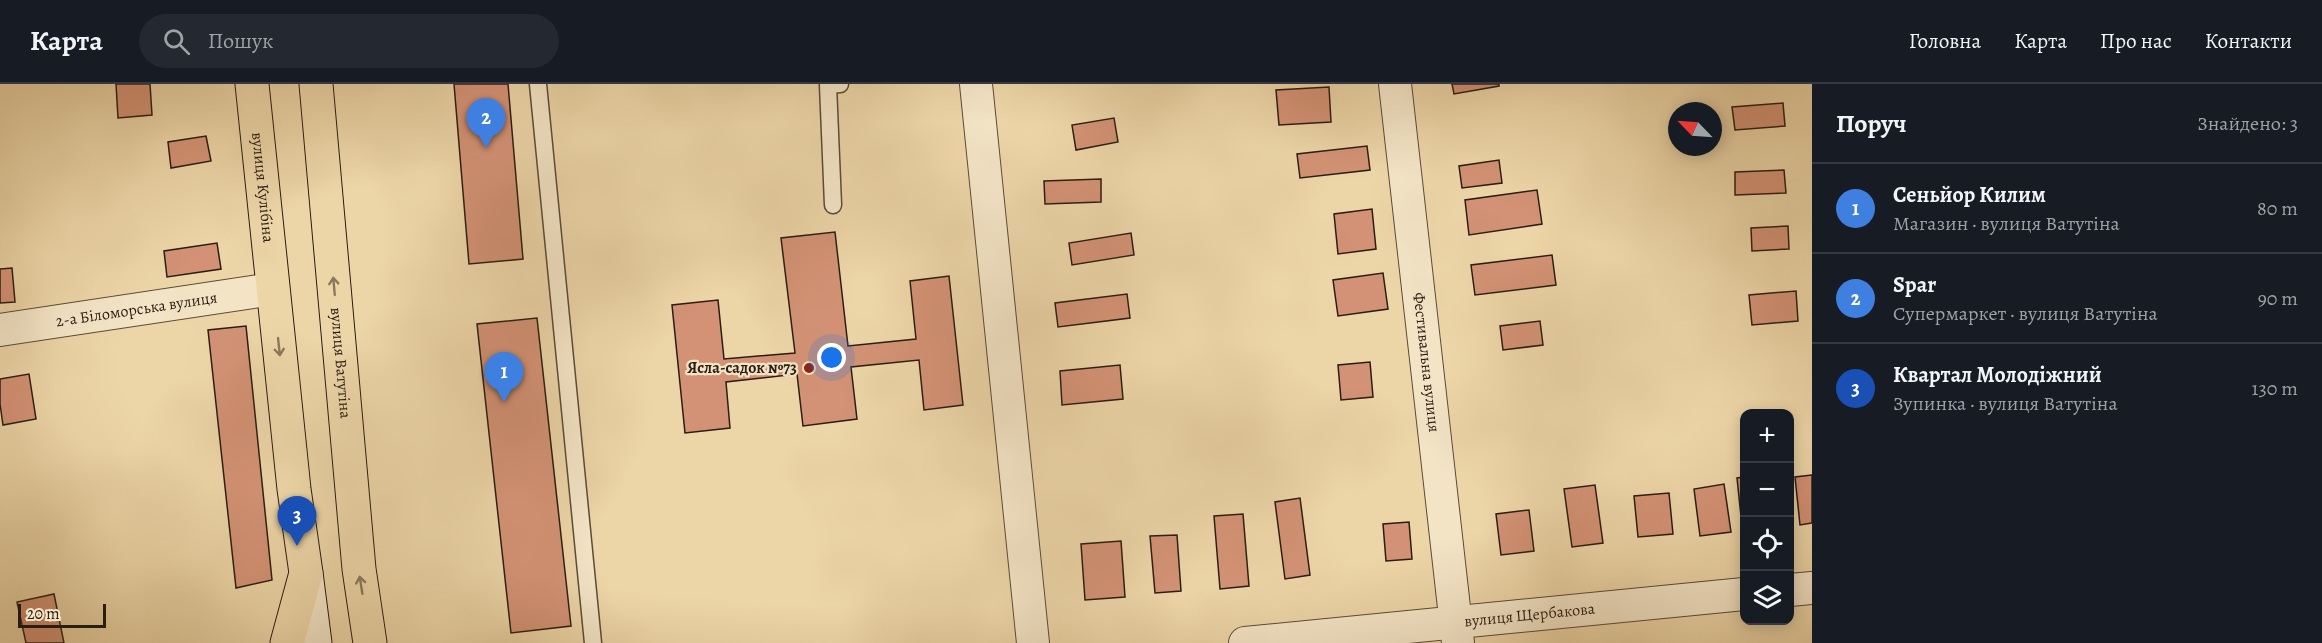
<!DOCTYPE html>
<html lang="uk">
<head>
<meta charset="utf-8">
<style>
  :root { --surface:#171b24; --page:#242831; --text:#f1f3f6; --muted:#9ea1a6; --line:#363941; --accent:#c59692 }
  body { margin:0; font-family:Alegreya,serif; background:var(--page); color:var(--text) }
  .controls { position:absolute; right:18px; bottom:18px; display:grid; overflow:hidden; border-radius:12px; box-shadow:0 3px 15px #0003 }
  .controls button { width:54px; height:54px; display:grid; place-items:center; padding:0; border:0; border-bottom:2px solid var(--line); background:var(--surface); color:var(--text); font:30px sans-serif }
  .compass { position:absolute; left:1668px; top:18px; width:54px; height:54px; border-radius:50%; background:var(--surface); box-shadow:0 3px 15px #0003; rotate:295deg }
  .scale { position:absolute; left:18px; bottom:15px; width:88px; box-sizing:border-box; padding-left:6px; border:3px solid #2a1d13; border-top:0; font-size:16px; line-height:21px; white-space:nowrap; color:#2a1d13; -webkit-text-stroke:4px #f3e4c6; paint-order:stroke }
  .you { position:absolute; left:832px; top:274px; width:21px; height:21px; margin:-15px; border:4px solid #fff; border-radius:50%; background:#1a73e8; box-shadow:0 0 0 9px #1a73e833 }
  .badge { display:grid; place-items:center; width:39px; height:39px; border-radius:50%; background:var(--accent); color:#fff; font-size:20px; font-weight:700 }
  .pin { position:absolute; translate:-50% -50px; filter:drop-shadow(0 2px 3px #0008) }
  .pin::after { content:''; position:absolute; top:32px; width:21px; height:18px; background:inherit; clip-path:polygon(0 0,100% 0,50% 100%) }
  .list { margin:0; padding:0; list-style:none }
  h2 { display:flex; justify-content:space-between; align-items:center; height:78px; margin:0; padding:0 24px; font-size:26px }
  h2 small { font-size:20px; font-weight:400; color:var(--muted) }
  .list li { display:grid; grid-template-columns:39px 1fr auto; gap:18px; align-items:center; box-sizing:border-box; height:90px; padding:0 24px; border-top:2px solid var(--line) }
  .list b { display:block; font-size:22px; white-space:nowrap }
  .list p { margin:0; font-size:20px; white-space:nowrap; color:var(--muted) }
  .list em { font-size:20px; font-style:normal; color:var(--muted) }
  .icon { flex:none; width:33px; height:33px; fill:none; stroke:currentColor; stroke-width:2; stroke-linecap:round; stroke-linejoin:round }
  .map { position:relative; flex:none; width:1812px; height:559px; overflow:hidden }
  header { display:flex; align-items:center; gap:36px; box-sizing:border-box; height:84px; padding:0 30px; background:var(--surface); border-bottom:2px solid var(--line) }
  header strong { font-size:28px }
  nav { display:flex; gap:33px; margin-inline-start:auto; font-size:21px }
  .search { width:420px; height:54px; background:var(--page); display:flex; align-items:center; gap:15px; box-sizing:border-box; padding:0 21px; border-radius:33px; color:var(--muted); font-size:22px }
  main { display:flex }
  aside { flex:1; background:var(--surface) }
  .map>svg:first-child { display:block }
</style>
</head>
<body>
<header>
<strong>Карта</strong>
<div class="search"><svg class="icon" aria-label="search" viewBox="0 0 24 24"><circle cx="10" cy="10" r="6"/><path d="M15 15l6 6"/></svg>Пошук</div>
<nav><a>Головна</a><a>Карта</a><a>Про нас</a><a>Контакти</a></nav>
</header>
<main>
<div class="map">
<svg width="1812" height="559" viewBox="0 0 1812 559">
  <rect width="100%" height="100%" fill="#ecd5a7"/>
  <filter id="stains"><feTurbulence type="fractalNoise" baseFrequency=".00333" numOctaves="4"/><feColorMatrix values="0 0 0 0 .2 0 0 0 0 .09 0 0 0 0 .02 0 0 0 .5 -.17"/></filter>
  <radialGradient id="worn" r=".72"><stop offset=".6" stop-color="#630" stop-opacity="0"/><stop offset="1" stop-color="#630" stop-opacity=".3"/></radialGradient>
  <path fill="#d39275" stroke="#2a1d13" stroke-width="1.5" d="M116 0H150L152 31 118 34Z
    M454 0H508L523 175 469 180Z
    M1452 0H1499V2L1454 10Z
    M1329 3 1331 38 1279 41 1276 6Z
    M1783 19 1785 42 1735 46 1732 23Z
    M1114 34 1118 58 1076 66 1072 41Z
    M206 52 211 77 171 84 168 58Z
    M1367 62 1370 86 1300 94 1297 70Z
    M1499 76 1502 99 1462 104 1459 82Z
    M1784 86 1786 109 1735 111V88Z
    M1101 95V118L1045 120 1044 97Z
    M1537 106 1542 140 1469 151 1465 116Z
    M1372 125 1376 165 1338 170 1334 130Z
    M1788 142 1789 165 1752 167 1751 144Z
    M835 148 848 262 916 255 910 197 949 192 963 321 924 326 919 276 851 283 857 335 803 342 797 290 726 298 730 344 685 349 672 221 718 216 724 275 795 269 781 154Z
    M1131 149 1134 171 1072 181 1069 159Z
    M217 159 221 185 167 193 164 167Z
    M1552 171 1556 201 1475 211 1471 181Z
    M12 184 15 218 0 219V185Z
    M1383 189 1388 225 1338 232 1333 196Z
    M1796 207 1798 237 1752 241 1749 211Z
    M1127 210 1130 234 1058 243 1055 219Z
    M537 234 571 542 511 549 477 240Z
    M1540 237 1543 261 1503 266 1500 242Z
    M246 242 272 496 236 504 208 246Z
    M1370 278 1373 313 1341 316 1338 281Z
    M1120 281 1123 315 1062 321 1060 287Z
    M29 290 36 335 3 341 0 320V295Z
    M1812 391V439L1800 441 1795 393Z
    M1744 393V441L1742 442 1737 394Z
    M1724 400 1731 448 1700 452 1694 405Z
    M1595 401 1603 459 1572 463 1564 405Z
    M1669 409 1673 450 1638 453 1634 412Z
    M1300 414 1310 491 1285 495 1275 418Z
    M1529 426 1534 467 1501 471 1496 430Z
    M1243 430 1249 502 1220 505 1214 432Z
    M1409 438 1412 475 1386 477 1383 440Z
    M1177 451 1181 507 1155 509 1150 452Z
    M1121 457 1125 513 1085 516 1081 460Z
    M54 510 64 559H26L17 518Z"/>
  <g fill="none" stroke-linecap="round" stroke-linejoin="round">
    <defs>
      <path id="lane" d="M538 0 593 559
        M833 121 828 1 840 0"/>
      <g id="street">
        <path d="M976 0 1033 559"/>
        <path id="s1" d="M1395 0 1458 559"/>
        <path id="s2" d="M0 246 273 205"/>
        <path d="M1790 506 1812 504"/>
        <path id="s3" d="M1245 559 1744 510"/>
      </g>
      <path id="secondary" d="M306 489 315 559"/>
      <g id="primary">
        <path id="s4" d="M252 0 294 405 306 489 287 559"/>
        <path id="s5" d="M316 0 359 485 370 559"/>
      </g>
    </defs>
    <use href="#lane" stroke="#5a4b38" stroke-width="19"/>
    <use href="#street" stroke="#5a4b38" stroke-width="34"/>
    <use href="#secondary" stroke="#2a1d13" stroke-width="35"/>
    <use href="#primary" stroke="#2a1d13" stroke-width="35"/>
    <use href="#lane" stroke="#f3e4c6" stroke-width="16"/>
    <use href="#street" stroke="#f3e4c6" stroke-width="32"/>
    <use href="#secondary" stroke="#f3e4c6" stroke-width="33"/>
    <use href="#primary" stroke="#ecd5a7" stroke-width="33"/>
  </g>
  <defs><path id="oneway-shaft" d="M-6 0H5M1.5-3L5.5 0L1.5 3" fill="none" stroke-width="1.6" stroke-linecap="round" stroke-linejoin="round" transform="scale(1.5)"/></defs>
  <g stroke="#8b795d">
    <use href="#oneway-shaft" transform="translate(334 202) rotate(-95)"/>
    <use href="#oneway-shaft" transform="translate(279 263) rotate(84)"/>
    <use href="#oneway-shaft" transform="translate(361 501) rotate(-99)"/>
  </g>
  <circle fill="#8f2418" stroke="#f3e4c6" stroke-width="2" cx="809" cy="284" r="6"/>
  <g text-anchor="middle" dominant-baseline="central" stroke-width="4.5" stroke-linejoin="round" paint-order="stroke">
    <g font-size="16" fill="#2a1d13" stroke="#f3e4c6">
      <text stroke="none"><textPath href="#s4" startOffset="104">вулиця Кулібіна</textPath></text>
      <text stroke="none"><textPath href="#s2" startOffset="138">2-а Біломорська вулиця</textPath></text>
      <text stroke="none"><textPath href="#s1" startOffset="280">Фестивальна вулиця</textPath></text>
      <text stroke="none"><textPath href="#s5" startOffset="280">вулиця Ватутіна</textPath></text>
      <text stroke="none"><textPath href="#s3" startOffset="286">вулиця Щербакова</textPath></text>
    </g>
    <g font-size="16" font-weight="bold" fill="#2a1d13" stroke="#f3e4c6" text-anchor="end">
      <text x="797" y="284">Ясла-садок №73</text>
    </g>
  </g>
  <rect width="100%" height="100%" filter="url(#stains)"/>
  <rect width="100%" height="100%" fill="url(#worn)"/>
</svg>
<div class="controls">
<button>+</button>
<button>−</button>
<button><svg class="icon" aria-label="locate" viewBox="0 0 24 24"><circle cx="12" cy="12" r="6"/><path d="M12 2v4M12 18v4M2 12h4M18 12h4"/></svg></button>
<button><svg class="icon" aria-label="layers" viewBox="0 0 24 24"><path d="M12 4l9 5-9 5-9-5zM3 14l9 5 9-5"/></svg></button>
</div>
<svg class="compass" viewBox="-18 -18 36 36"><path d="M0-13l5 13h-10z" fill="#e53935"/><path d="M0 13l5-13h-10z" fill="#9ea1a6"/></svg>
<div class="scale">20 m</div>
<div class="you"></div>
<div class="pin badge" style="left:504px;top:318px;background:#3f7fe0">1</div>
<div class="pin badge" style="left:486px;top:64px;background:#3f7fe0">2</div>
<div class="pin badge" style="left:297px;top:462px;background:#1a4fb4">3</div>
</div>
<aside>
<h2>Поруч<small>Знайдено: 3</small></h2>
<ul class="list">
<li><span class="badge" style="background:#3f7fe0">1</span><div><b>Сеньйор Килим</b><p>Магазин · вулиця Ватутіна</p></div><em>80 m</em></li>
<li><span class="badge" style="background:#3f7fe0">2</span><div><b>Spar</b><p>Супермаркет · вулиця Ватутіна</p></div><em>90 m</em></li>
<li><span class="badge" style="background:#1a4fb4">3</span><div><b>Квартал Молодіжний</b><p>Зупинка · вулиця Ватутіна</p></div><em>130 m</em></li>
</ul>
</aside>
</main>
</body>
</html>
